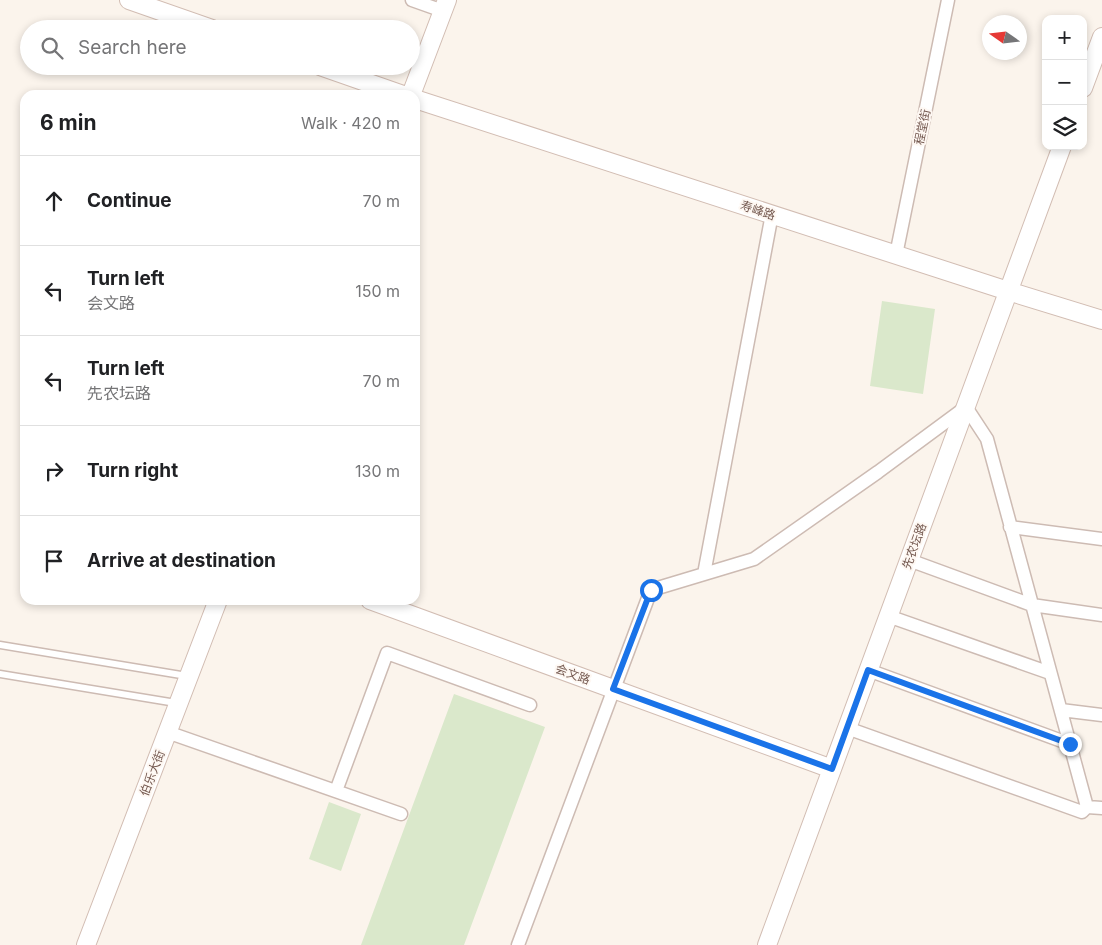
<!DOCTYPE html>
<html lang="en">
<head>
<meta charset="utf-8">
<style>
  :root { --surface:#fff; --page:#f2f2f2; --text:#202124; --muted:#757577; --line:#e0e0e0 }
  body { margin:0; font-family:Inter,"Noto Sans SC",sans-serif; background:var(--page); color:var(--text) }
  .controls { position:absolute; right:15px; top:15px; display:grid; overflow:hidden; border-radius:10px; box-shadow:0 2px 8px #0003 }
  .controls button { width:45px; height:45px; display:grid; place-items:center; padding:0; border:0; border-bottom:1px solid var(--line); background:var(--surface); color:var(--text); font:25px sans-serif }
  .compass { position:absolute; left:982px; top:15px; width:45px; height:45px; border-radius:50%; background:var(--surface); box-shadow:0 2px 8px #0003; rotate:284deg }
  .stop { position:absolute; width:15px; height:15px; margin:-11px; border:4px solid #1a73e8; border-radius:50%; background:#fff }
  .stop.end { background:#1a73e8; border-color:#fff; box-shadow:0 1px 5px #0008 }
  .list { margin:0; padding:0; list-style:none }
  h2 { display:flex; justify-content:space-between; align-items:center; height:65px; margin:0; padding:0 20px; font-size:21px }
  h2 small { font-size:16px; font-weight:400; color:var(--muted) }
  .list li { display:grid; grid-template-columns:32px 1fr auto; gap:15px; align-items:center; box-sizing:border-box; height:90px; padding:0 20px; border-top:1px solid var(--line) }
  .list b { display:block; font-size:19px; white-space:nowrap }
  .list p { margin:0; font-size:16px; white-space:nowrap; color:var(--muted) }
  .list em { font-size:16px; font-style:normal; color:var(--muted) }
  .icon { flex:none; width:28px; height:28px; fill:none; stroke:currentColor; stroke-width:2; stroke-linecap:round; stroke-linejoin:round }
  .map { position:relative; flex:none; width:1102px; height:945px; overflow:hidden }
  .search { position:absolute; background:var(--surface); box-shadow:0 2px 8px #0003; left:20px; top:20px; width:400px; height:55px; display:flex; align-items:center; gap:12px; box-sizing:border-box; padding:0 18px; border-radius:28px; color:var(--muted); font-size:19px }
  .panel { position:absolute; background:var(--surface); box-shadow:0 2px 8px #0003; left:20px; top:90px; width:400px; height:515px; border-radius:15px }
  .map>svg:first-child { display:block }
</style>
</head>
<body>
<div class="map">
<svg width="1102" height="945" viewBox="0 0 1102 945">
  <rect width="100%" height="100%" fill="#fbf4ec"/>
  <path fill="#dae8cb" d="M882 301 935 309 923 394 870 386Z
    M454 694 545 727 464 945H361Z
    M329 802 361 814 341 871 309 859Z"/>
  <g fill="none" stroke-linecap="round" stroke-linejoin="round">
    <defs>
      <path id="lane" d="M0 645 187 676
        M0 674 176 703"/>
      <path id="street" d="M412 0 443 11
        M896 255 948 0
        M1010 527 1102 539
        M909 560 1032 605 1102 615
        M704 574 772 214
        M888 616 1050 673
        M868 670 1070 744
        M1061 710 1102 715
        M847 728 1082 812 1087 807
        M167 732 401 814
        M336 791 387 653 530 705
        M518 945 651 590 754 559 878 472 966 407 987 439 1087 807 1102 808"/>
      <path id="secondary" d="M129 0 212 29
        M320 66 403 95
        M1083 88 1102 37
        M411 95 447 0
        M415 99 1008 291 1102 320
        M370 600 832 769
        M86 945 218 600
        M767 945 1062 146"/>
    </defs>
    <use href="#lane" stroke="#cdbbb3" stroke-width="9"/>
    <use href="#street" stroke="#cdbbb3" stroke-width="15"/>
    <use href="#secondary" stroke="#d2bdb3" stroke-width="20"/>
    <use href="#lane" stroke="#fff" stroke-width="6"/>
    <use href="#street" stroke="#fff" stroke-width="12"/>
    <use href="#secondary" stroke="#fff" stroke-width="18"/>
  </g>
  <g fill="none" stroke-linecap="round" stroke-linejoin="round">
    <path stroke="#1a73e8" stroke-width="6" d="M651 590 613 689 832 769 868 670 1070 744"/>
  </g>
  <g text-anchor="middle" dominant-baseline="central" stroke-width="4" stroke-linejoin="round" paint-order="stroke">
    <g font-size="12" fill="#755a51" stroke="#fef8f3">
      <text transform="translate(922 127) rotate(-78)">程堂街</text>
      <text transform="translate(758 210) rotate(18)">寿峰路</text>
      <text transform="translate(914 546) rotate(-70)">先农坛路</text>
      <text transform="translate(573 674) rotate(20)">会文路</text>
      <text transform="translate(152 773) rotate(-69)">伯乐大街</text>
    </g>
  </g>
</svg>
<div class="controls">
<button>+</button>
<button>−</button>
<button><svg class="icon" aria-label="layers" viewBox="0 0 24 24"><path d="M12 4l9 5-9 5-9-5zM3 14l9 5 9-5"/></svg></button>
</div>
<svg class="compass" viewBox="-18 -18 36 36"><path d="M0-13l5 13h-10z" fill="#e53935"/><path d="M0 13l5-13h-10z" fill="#757577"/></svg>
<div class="stop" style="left:651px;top:590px"></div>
<div class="stop end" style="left:1070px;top:744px"></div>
<div class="search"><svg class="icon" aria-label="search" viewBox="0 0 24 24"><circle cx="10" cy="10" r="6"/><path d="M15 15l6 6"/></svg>Search here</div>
<section class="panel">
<h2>6 min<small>Walk · 420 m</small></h2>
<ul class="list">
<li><svg class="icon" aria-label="ahead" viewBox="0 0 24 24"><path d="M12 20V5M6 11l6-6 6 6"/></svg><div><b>Continue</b></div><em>70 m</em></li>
<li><svg class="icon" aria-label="left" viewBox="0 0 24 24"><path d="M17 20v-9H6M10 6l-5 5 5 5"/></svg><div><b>Turn left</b><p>会文路</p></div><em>150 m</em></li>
<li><svg class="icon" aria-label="left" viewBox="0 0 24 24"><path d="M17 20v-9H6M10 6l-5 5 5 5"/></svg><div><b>Turn left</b><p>先农坛路</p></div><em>70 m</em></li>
<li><svg class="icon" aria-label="right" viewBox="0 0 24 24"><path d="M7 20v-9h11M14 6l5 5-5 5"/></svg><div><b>Turn right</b></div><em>130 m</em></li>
<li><svg class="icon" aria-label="arrive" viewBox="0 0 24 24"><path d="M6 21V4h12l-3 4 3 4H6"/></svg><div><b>Arrive at destination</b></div></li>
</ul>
</section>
</div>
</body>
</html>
